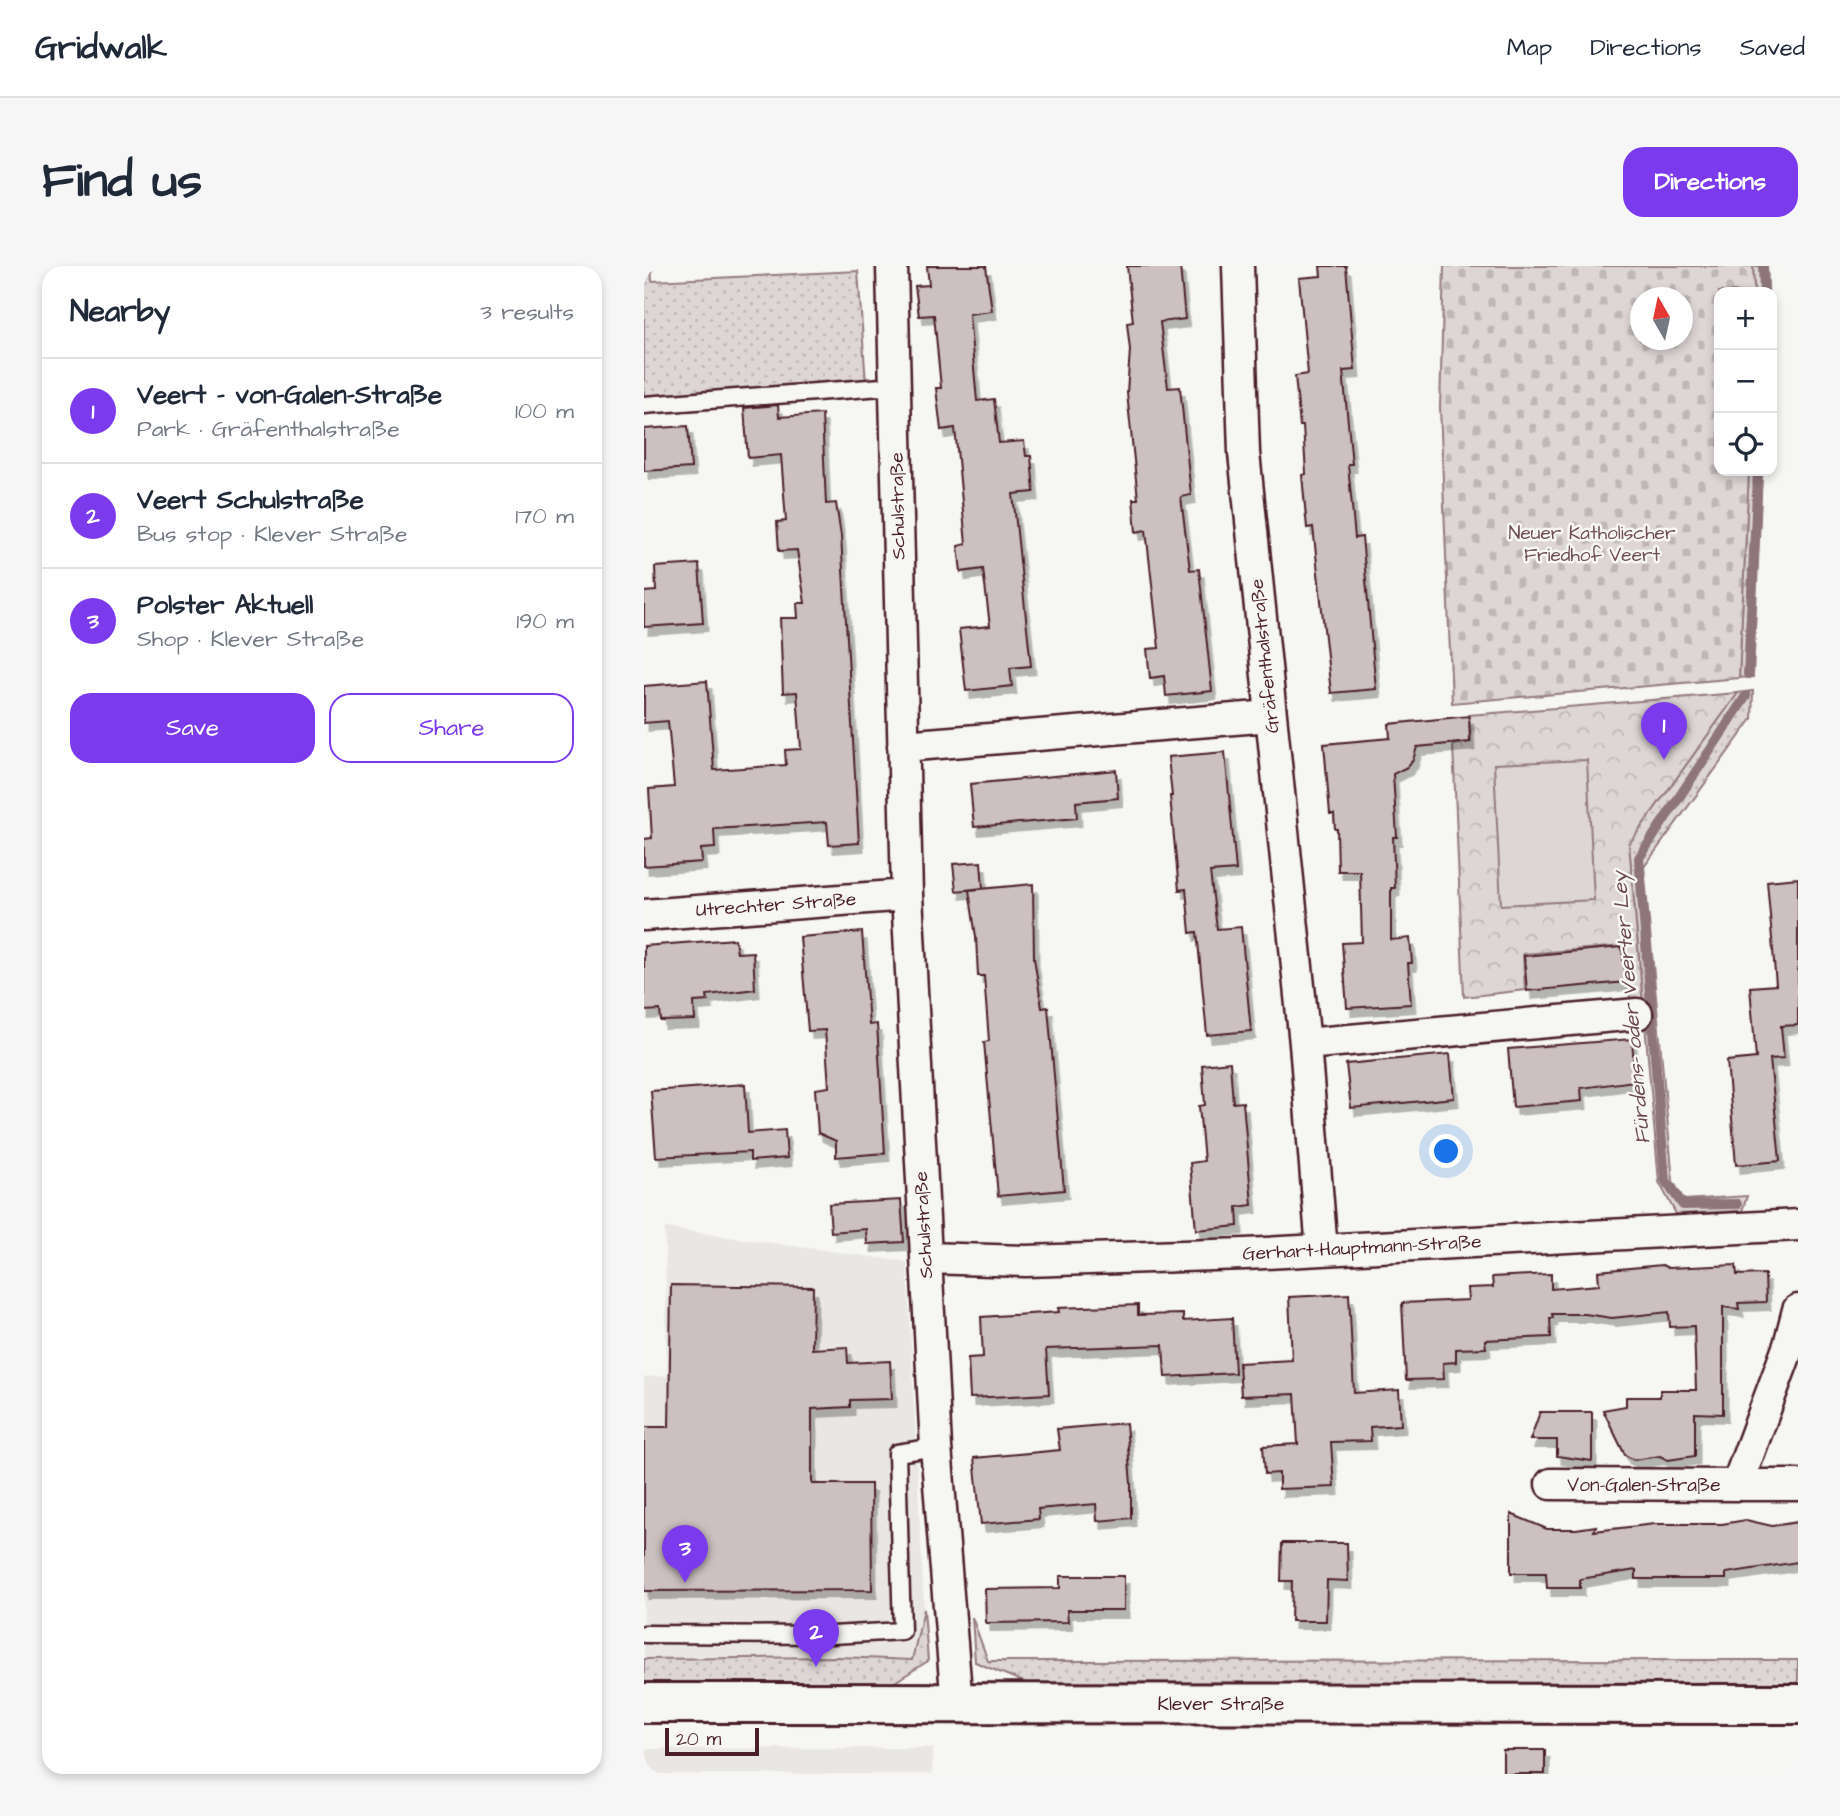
<!DOCTYPE html>
<html lang="en">
<head>
<meta charset="utf-8">
<style>
  :root { --surface:#fff; --page:#f6f6f7; --text:#1f2937; --muted:#747a83; --line:#e0e1e3; --accent:#7c3aed }
  body { margin:0; font-family:"Architects Daughter",sans-serif; background:var(--page); color:var(--text) }
  .controls { position:absolute; right:21px; top:21px; display:grid; overflow:hidden; border-radius:14px; box-shadow:0 4px 10px #0003 }
  .controls button { width:63px; height:63px; display:grid; place-items:center; padding:0; border:0; border-bottom:2px solid var(--line); background:var(--surface); color:var(--text); font:35px sans-serif }
  .compass { position:absolute; left:986px; top:21px; width:63px; height:63px; border-radius:50%; background:var(--surface); box-shadow:0 4px 10px #0003; rotate:351deg }
  .scale { position:absolute; left:21px; bottom:18px; width:94px; box-sizing:border-box; padding-left:7px; border:4px solid #4a1f2b; border-top:0; font-size:19px; line-height:24px; white-space:nowrap; color:#4a1f2b; -webkit-text-stroke:5px #f6f6f2; paint-order:stroke }
  .you { position:absolute; left:803px; top:886px; width:24px; height:24px; margin:-18px; border:5px solid #fff; border-radius:50%; background:#1a73e8; box-shadow:0 0 0 10px #1a73e833 }
  .badge { display:grid; place-items:center; width:46px; height:46px; border-radius:50%; background:var(--accent); color:#fff; font-size:23px; font-weight:700 }
  .pin { position:absolute; translate:-50% -58px; filter:drop-shadow(0 2px 4px #0008) }
  .pin::after { content:''; position:absolute; top:37px; width:24px; height:21px; background:inherit; clip-path:polygon(0 0,100% 0,50% 100%) }
  .list { margin:0; padding:0; list-style:none }
  h2 { display:flex; justify-content:space-between; align-items:center; height:91px; margin:0; padding:0 28px; font-size:30px }
  h2 small { font-size:23px; font-weight:400; color:var(--muted) }
  .list li { display:grid; grid-template-columns:46px 1fr auto; gap:21px; align-items:center; box-sizing:border-box; height:105px; padding:0 28px; border-top:2px solid var(--line) }
  .list b { display:block; font-size:26px; white-space:nowrap }
  .list p { margin:0; font-size:23px; white-space:nowrap; color:var(--muted) }
  .list em { font-size:23px; font-style:normal; color:var(--muted) }
  .actions { display:flex; gap:14px; padding:21px 28px }
  .actions a { flex:1; padding:16px 0; border:2px solid var(--accent); border-radius:21px; text-align:center; font-size:24px; color:var(--accent) }
  .actions .main { background:var(--accent); color:#fff }
  .icon { flex:none; width:38px; height:38px; fill:none; stroke:currentColor; stroke-width:2; stroke-linecap:round; stroke-linejoin:round }
  .map { position:relative; flex:none; width:1154px; height:1508px; overflow:hidden; border-radius:21px }
  header { display:flex; align-items:center; gap:42px; box-sizing:border-box; height:98px; padding:0 35px; background:var(--surface); border-bottom:2px solid var(--line) }
  header strong { font-size:33px }
  nav { display:flex; gap:38px; margin-inline-start:auto; font-size:24px }
  .intro { display:flex; align-items:center; justify-content:space-between; box-sizing:border-box; height:168px; padding:0 42px }
  h1 { margin:0; font-size:49px }
  .button { padding:18px 32px; border-radius:21px; background:var(--accent); color:#fff; font-size:24px; font-weight:700 }
  main { display:flex; gap:42px; padding:0 42px }
  aside { flex:1; background:var(--surface); border-radius:21px; box-shadow:0 4px 10px #0003 }
  .map>svg:first-child { display:block }
</style>
</head>
<body>
<header>
<strong>Gridwalk</strong>
<nav><a>Map</a><a>Directions</a><a>Saved</a></nav>
</header>
<div class="intro"><h1>Find us</h1><a class="button">Directions</a></div>
<main>
<aside>
<h2>Nearby<small>3 results</small></h2>
<ul class="list">
<li><span class="badge">1</span><div><b>Veert - von-Galen-Straße</b><p>Park · Gräfenthalstraße</p></div><em>100 m</em></li>
<li><span class="badge">2</span><div><b>Veert Schulstraße</b><p>Bus stop · Klever Straße</p></div><em>170 m</em></li>
<li><span class="badge">3</span><div><b>Polster Aktuell</b><p>Shop · Klever Straße</p></div><em>190 m</em></li>
</ul>
<div class="actions"><a class="main">Save</a><a>Share</a></div>
</aside>
<div class="map">
<svg width="1154" height="1508" viewBox="0 0 1154 1508">
  <defs>
    <pattern id="grass-dots" width="8" height="8" patternUnits="userSpaceOnUse" patternTransform="scale(1.75)"><rect width="8" height="8" fill="#ddd6d5"/><path d="M2 2h.1M6 6h.1" fill="none" stroke="#bfb7b7" stroke-width="1.8" stroke-linecap="round"/></pattern>
    <pattern id="cemetery-stones" width="16" height="16" patternUnits="userSpaceOnUse" patternTransform="scale(1.75)"><rect width="16" height="16" fill="#ddd6d5"/><path d="M2 7V4a2 2 0 0 1 4 0v3zM10 15v-3a2 2 0 0 1 4 0v3z" fill="#bfb7b7"/></pattern>
    <pattern id="park-crowns" width="20" height="18" patternUnits="userSpaceOnUse" patternTransform="scale(1.75)"><rect width="20" height="18" fill="#ddd6d5"/><path d="M2 6a3 3 0 1 1 6 0M12 15a3 3 0 1 1 6 0" fill="none" stroke="#bfb7b7"/></pattern>
    <filter id="shadow"><feDropShadow dx="4.5" dy="8" stdDeviation="0" flood-color="#0004"/></filter>
  </defs>
  <rect width="100%" height="100%" fill="#f6f6f2"/>
  <filter id="ink" filterUnits="userSpaceOnUse"><feTurbulence type="fractalNoise" baseFrequency=".0143" numOctaves="2"/><feDisplacementMap in="SourceGraphic" scale="14" xChannelSelector="R" yChannelSelector="G"/><feConvolveMatrix kernelMatrix="1 2 1 2 8 2 1 2 1" color-interpolation-filters="sRGB"/></filter>
  <g filter="url(#ink)">
    <path fill="#e9e6e3" d="M21 962 263 996 280 1343 268 1395 195 1391 0 1393V1111L23 1110Z
      M289 1482 288 1508H0V1483Z"/>
    <path fill="url(#grass-dots)" stroke="#947a80" stroke-width="2" d="M0 0H7L8 15 214 5 223 131 0 146Z
      M1109 0H1123L1124 26H1110Z
      M1105 205H1118L1109 411 1095 412Z
      M1109 425 1108 453 1000 601 1029 915 1040 934 1103 930 1098 945 1032 948 1015 916 985 578 1094 427Z
      M280 1343 284 1395 249 1417 0 1418V1393L195 1391 268 1394Z
      M328 1351 344 1395 1154 1394V1417L387 1419 331 1396Z"/>
    <path fill="url(#cemetery-stones)" stroke="#947a80" stroke-width="2" fill-rule="evenodd" d="M800 0H1109L1110 26H1075V205H1105L1095 412 808 437 796 141ZM996 32H1038V74H996Z"/>
    <path fill="url(#park-crowns)" stroke="#947a80" stroke-width="2" d="M1094 427 985 578 999 740 987 741 979 680 879 688 881 724 820 731 809 479 827 476 825 449Z"/>
    <path fill="#ddd6d5" stroke="#947a80" stroke-width="2" d="M943 494 950 634 857 639 850 498Z"/>
    <g fill="none" stroke-linecap="round" stroke-linejoin="round">
      <path stroke="#8e747a" stroke-width="10" d="M1119 0 1120 26
        M1104 408 1114 205
        M1093 938 1039 939 1021 914 995 592 1102 430"/>
    </g>
    <path fill="#ccc1c0" stroke="#4a1f2b" stroke-width="2" filter="url(#shadow)" d="M283 0H342L348 45 325 48 333 135 350 133 355 177 380 175 382 190H387L390 226 369 228 387 400 366 402 368 420 322 425 315 363 346 360 339 303 317 306 314 280 322 278 311 162 297 164 292 122H297L290 49 275 50 271 20 285 19Z
      M483 0H536L541 53 516 56 524 122 536 121 547 229 537 231 546 304 555 303 568 425 522 430 520 410 506 412 503 383 515 382 502 264 492 266 489 233H494L483 127 486 84 483 57 489 56Z
      M676 0H702L711 104 699 105 708 198H704L711 272 718 271 732 423 687 427 669 261 663 262 658 209 662 208 659 160H656L651 110 664 108 655 12 677 10Z
      M134 139 135 151 178 148 182 238 192 237 197 270 215 577 185 579 183 556 70 563 71 582 57 583 58 596 0 600V573L8 572 5 523 30 521 24 455 0 457V420L63 415 70 504 142 499 141 484 157 483 153 426 139 427 136 352H154L153 337H161L153 284 135 285 133 256 142 255 137 189 104 192 100 142Z
      M44 160 47 202 0 205V163Z
      M55 298 59 357 0 361V326L12 325 11 301Z
      M825 450 826 476 773 481 769 494 763 501 749 508 753 571H749L751 622H747V674L766 672 768 697H764L767 738 703 742 698 677 718 676 716 605H694L693 563H691L690 548H686L680 478 746 472 745 458Z
      M581 486 592 604 566 606 573 663 597 661 607 765 563 769 553 666 546 667 542 623 535 624 526 530H528L524 491Z
      M472 504 474 532 432 536 433 552 330 561 326 518Z
      M337 596 339 622 312 625 309 598Z
      M1154 612V759L1137 760 1140 792 1126 793 1136 895 1092 899 1083 795 1112 792 1106 721 1132 719 1123 615Z
      M389 618 390 692 398 742 404 741 420 924 354 930 340 776 345 775 340 710H334L332 671 325 624Z
      M218 666 225 759 233 758 241 887 192 891V875L174 867 171 823 185 821 181 764 164 765 156 671Z
      M91 673 93 687 109 686 111 723 63 729 64 735 50 736 51 754 17 755 16 744 0 745V680Z
      M978 681 982 716 883 725 880 690Z
      M988 773 991 815 937 822 938 835 869 841 864 783Z
      M806 788 810 832 707 842 702 798Z
      M586 796 589 837 599 836 608 939 593 941 594 960 552 964 546 897 560 895 555 840 561 839 558 799Z
      M101 818 104 867 141 864 143 892 106 895V886L12 891 7 825Z
      M257 934 260 976 223 978 222 963 187 966 185 938Z
      M1018 999 1024 1002 1092 999 1093 1009 1121 1008 1122 1036 1094 1037 1095 1043 1079 1041V1148L1051 1147V1190L1024 1194 1016 1190 990 1194 981 1189 959 1144 982 1140V1131H1016V1124H1052L1050 1060 1026 1061 1025 1046 968 1052 941 1048H908L909 1052H906L907 1071 841 1074 842 1082 812 1083V1096L799 1097 800 1113 762 1114 758 1037 824 1034 823 1022 849 1021 848 1011 907 1008V1023L955 1019 954 1005Z
      M27 1019 169 1021 168 1083 203 1081 204 1097 246 1095 248 1133 206 1134V1141L168 1143V1218H227L228 1324 0 1325V1161H25Z
      M705 1028 710 1127 755 1124 757 1159 726 1161 727 1175 687 1176 690 1221 635 1223V1207L621 1208 619 1180 654 1178 651 1128 597 1130 595 1097 648 1094 645 1031Z
      M494 1039V1049L539 1048V1055L588 1052 591 1107 521 1111 519 1079 402 1083 405 1128 326 1132 324 1092 339 1091 337 1051 415 1046 414 1042Z
      M896 1146H948V1195L913 1190V1174H886Z
      M482 1157 487 1218V1252L453 1255 452 1238 394 1243 395 1253 337 1258 330 1192 416 1184 413 1163Z
      M867 1248 903 1263H932L952 1260 950 1265 1011 1258H1078L1102 1254 1128 1260 1154 1256V1296L1082 1307V1313H992V1304L936 1313V1322H903L902 1307H867Z
      M638 1277H703L704 1315 683 1314 682 1355H647L648 1315H637Z
      M416 1310H480V1344H423L424 1356 342 1357 341 1323 416 1322Z
      M859 1484H901V1508H859Z"/>
    <g fill="none" stroke-linecap="round" stroke-linejoin="round">
      <defs>
        <path id="service" d="M0 139 251 120
          M0 1368 188 1369 258 1365 253 1187 292 1181"/>
        <path id="minor" d="M248 0 263 629 292 1181 313 1439
          M594 0 600 187 661 778 678 984
          M259 480 627 450
          M0 649 263 629
          M661 778 993 748
          M282 992 382 995 601 988 1154 959
          M1154 1044 1145 1079 1093 1219H1154
          M907 1218 1093 1219"/>
        <path id="secondary" d="M0 1437 1154 1438"/>
      </defs>
      <use href="#service" stroke="#4a1f2b" stroke-width="21"/>
      <use href="#minor" stroke="#4a1f2b" stroke-width="35"/>
      <use href="#secondary" stroke="#4a1f2b" stroke-width="44"/>
      <use href="#service" stroke="#f6f6f2" stroke-width="16"/>
      <use href="#minor" stroke="#f6f6f2" stroke-width="30"/>
      <use href="#secondary" stroke="#f6f6f2" stroke-width="38"/>
    </g>
  </g>
  <g text-anchor="middle" dominant-baseline="central" stroke-width="5" stroke-linejoin="round" paint-order="stroke">
    <g font-size="19" fill="#4a1f2b" stroke="#f6f6f2">
      <text transform="translate(254 240) rotate(-91)">Schulstraße</text>
      <text transform="translate(621 390) rotate(-96)">Gräfenthalstraße</text>
      <text transform="translate(132 639) rotate(-4)">Utrechter Straße</text>
      <text transform="translate(280 959) rotate(-93)">Schulstraße</text>
      <text transform="translate(718 982) rotate(-3)">Gerhart-Hauptmann-Straße</text>
      <text x="1000" y="1219">Von-Galen-Straße</text>
      <text x="577" y="1438">Klever Straße</text>
    </g>
    <g font-size="19" fill="#6f4d56" stroke="#f6f6f2">
      <text x="948" y="267">Neuer Katholischer<tspan x="948" dy="22">Friedhof Veert</tspan></text>
    </g>
    <g font-size="21" font-style="italic" fill="#6c4a52" stroke="#f6f6f2">
      <text transform="translate(987 742) rotate(-95)">Fürdens- oder Veerter Ley</text>
    </g>
  </g>
</svg>
<div class="controls">
<button>+</button>
<button>−</button>
<button><svg class="icon" aria-label="locate" viewBox="0 0 24 24"><circle cx="12" cy="12" r="6"/><path d="M12 2v4M12 18v4M2 12h4M18 12h4"/></svg></button>
</div>
<svg class="compass" viewBox="-18 -18 36 36"><path d="M0-13l5 13h-10z" fill="#e53935"/><path d="M0 13l5-13h-10z" fill="#747a83"/></svg>
<div class="scale">20 m</div>
<div class="you"></div>
<div class="pin badge" style="left:1020px;top:494px">1</div>
<div class="pin badge" style="left:172px;top:1401px">2</div>
<div class="pin badge" style="left:41px;top:1317px">3</div>
</div>
</main>
</body>
</html>
